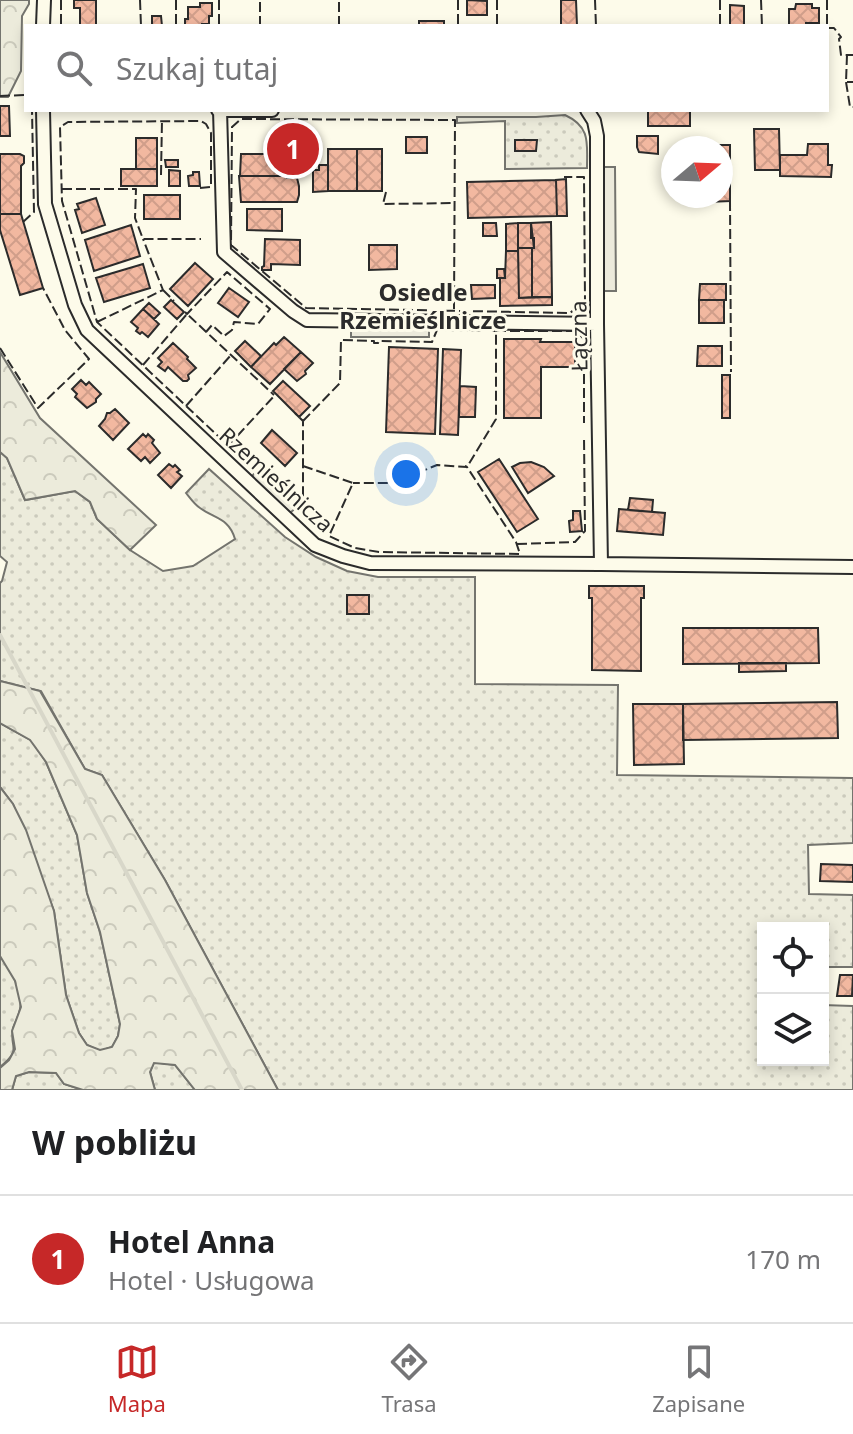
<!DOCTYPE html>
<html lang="pl">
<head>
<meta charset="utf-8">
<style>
  :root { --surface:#fff; --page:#f2f2f2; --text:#202124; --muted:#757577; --line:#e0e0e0; --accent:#c62828 }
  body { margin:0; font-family:"Noto Sans",sans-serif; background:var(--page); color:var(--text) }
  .controls { position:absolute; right:24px; bottom:24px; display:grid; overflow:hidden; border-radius:0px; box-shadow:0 4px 12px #0003 }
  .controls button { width:72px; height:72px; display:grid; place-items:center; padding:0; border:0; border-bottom:2px solid var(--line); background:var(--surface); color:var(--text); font:40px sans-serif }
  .compass { position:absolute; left:661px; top:136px; width:72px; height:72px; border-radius:50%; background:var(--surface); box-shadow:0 4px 12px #0003; rotate:71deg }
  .you { position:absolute; left:406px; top:474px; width:28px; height:28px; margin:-20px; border:6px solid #fff; border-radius:50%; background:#1a73e8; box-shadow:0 0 0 12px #1a73e833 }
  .badge { display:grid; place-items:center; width:52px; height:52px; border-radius:50%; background:var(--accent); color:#fff; font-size:26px; font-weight:700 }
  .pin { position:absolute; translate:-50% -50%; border:4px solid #fff; box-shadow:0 2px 8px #0006 }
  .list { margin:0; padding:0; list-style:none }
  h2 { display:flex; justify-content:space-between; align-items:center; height:104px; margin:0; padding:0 32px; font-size:34px }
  h2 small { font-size:26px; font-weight:400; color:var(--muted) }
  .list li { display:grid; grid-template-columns:52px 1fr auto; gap:24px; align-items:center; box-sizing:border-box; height:128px; padding:0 32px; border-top:2px solid var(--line) }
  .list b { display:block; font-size:30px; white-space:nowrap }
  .list p { margin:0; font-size:26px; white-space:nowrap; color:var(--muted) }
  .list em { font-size:26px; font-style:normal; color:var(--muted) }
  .icon { flex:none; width:44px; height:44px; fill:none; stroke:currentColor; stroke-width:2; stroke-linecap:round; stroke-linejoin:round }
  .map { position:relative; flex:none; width:853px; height:1090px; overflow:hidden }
  .search { position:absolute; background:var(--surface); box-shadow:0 4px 12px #0003; left:24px; right:24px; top:24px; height:88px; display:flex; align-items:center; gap:20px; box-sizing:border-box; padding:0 28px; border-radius:0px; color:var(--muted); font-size:30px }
  .sheet { height:232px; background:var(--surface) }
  nav { display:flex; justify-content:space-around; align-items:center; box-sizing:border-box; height:112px; border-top:2px solid var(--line); background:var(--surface); font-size:22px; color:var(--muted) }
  nav a { display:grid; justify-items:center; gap:4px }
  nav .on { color:var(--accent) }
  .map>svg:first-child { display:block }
</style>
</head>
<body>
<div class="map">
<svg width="853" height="1090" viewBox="0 0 853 1090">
  <defs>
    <pattern id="grass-dots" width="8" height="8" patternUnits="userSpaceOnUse" patternTransform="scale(2)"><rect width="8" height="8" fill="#ecebdb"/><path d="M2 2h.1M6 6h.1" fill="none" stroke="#cbcabc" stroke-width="1.8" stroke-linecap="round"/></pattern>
    <pattern id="forest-crowns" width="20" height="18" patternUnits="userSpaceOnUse" patternTransform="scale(2)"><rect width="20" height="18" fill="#ecebdb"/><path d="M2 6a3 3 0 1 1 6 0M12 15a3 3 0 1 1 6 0" fill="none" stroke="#cbcabc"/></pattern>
    <pattern id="building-cross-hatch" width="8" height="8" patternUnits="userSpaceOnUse" patternTransform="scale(2)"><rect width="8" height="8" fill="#f2b8a0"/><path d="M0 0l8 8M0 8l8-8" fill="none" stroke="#d09e8a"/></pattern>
  </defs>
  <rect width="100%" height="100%" fill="#fdfbea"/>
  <path fill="url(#grass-dots)" stroke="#74746e" stroke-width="2" d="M565 115C591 127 587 143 587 168L505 169V121L457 123V117H536Z
    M0 452 7 458 25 500 75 491 90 502 97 519 130 550 163 571 193 566 235 539C229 518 215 519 200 508 195 505 190 498 186 493L209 469 285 537 316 557 347 571 378 577H475V684L618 685 617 775 853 778V843L808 845 809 894 853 895V967H823V928H763V1060H823V1005L853 1006V1090H278L165 880 102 775 85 769 41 691 0 681V583L2 581 7 562 0 556Z
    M0 723 31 740 46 762 77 835 87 893 100 932 120 1024 118 1036 112 1047 100 1051 87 1045 79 1033 66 995 54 911 13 804 0 787Z
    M0 956C11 968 23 992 20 1009 19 1016 15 1022 13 1028 9 1049 23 1048 0 1067Z
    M154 1062 175 1065 195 1090H155L150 1072Z
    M29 1072 56 1073 64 1084 83 1090H12L16 1076Z"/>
  <path fill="url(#forest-crowns)" stroke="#74746e" stroke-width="2" d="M0 0H29V4L22 16 21 71 8 97H0Z
    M0 352 40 418 156 525 130 550 97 519 90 502 75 491 25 500 7 458 0 452Z
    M0 681 40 691 85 769 102 775 165 880 278 1090H195L175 1065 154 1063 150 1072 155 1090H83L64 1084 56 1073 29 1072 16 1076 12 1090H0V1068L9 1060 15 1049 12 1031 21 1007 15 981 0 956V787L13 804 26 830 54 911 66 995 79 1033 87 1045 100 1050 112 1047 118 1036 120 1024 100 932 87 893 77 835 46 762 30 740 0 723Z"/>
  <path fill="#eceadb" stroke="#74746e" stroke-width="2" d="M603 167H615L616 291H604Z
    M351 327H429V337H351Z
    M260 468 299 505 290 513 251 477Z"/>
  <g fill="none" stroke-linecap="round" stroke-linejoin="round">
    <path stroke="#d8d7c9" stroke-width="4" d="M0 635 242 1090"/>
  </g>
  <path fill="url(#building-cross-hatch)" stroke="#2b2b2b" stroke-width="2" d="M74 0H96V26H80V8H74Z
    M467 0 487 1V15H467Z
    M561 0H576L577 26H561Z
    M200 3H212V16H209V24H202V26H185V19H188V7H200Z
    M796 4H812V8H819V23H806V26H789V9H795Z
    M730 5 744 6V26H730Z
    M152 16H161L162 26H152Z
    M419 21H444V26H419Z
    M0 106H9L10 136H0Z
    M648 110H690V126H648Z
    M289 124H301V167H293L292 176H240L241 154H283L285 148H289Z
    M754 129H779L780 170H755Z
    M637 136H658V154L639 152 637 147Z
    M406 137H427V153H406Z
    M136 138H157V169H136Z
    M515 140H537L536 151H515Z
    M808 144H828V165H832L831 177 780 176V155H807Z
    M718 145H730V178L721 179V148H718Z
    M328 149H357V191H328Z
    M357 149H382V191H357Z
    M0 154H20L24 156V163L21 166V214H0Z
    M165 160H178V167H166Z
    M319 165H328V191L313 192V170H319Z
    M121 169H157V186H121Z
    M169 170 180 171V186H169Z
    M193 172H199L200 186H189L188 176 193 175Z
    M239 176H287V178H297L299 186V195L297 202H241Z
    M730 178V201L707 202 706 196H721V179Z
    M566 179 567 216H557L556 180Z
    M556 180 557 216 468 218 467 182Z
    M144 195H180V219H144Z
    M96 198 105 225 82 233 75 210 79 209 77 204Z
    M247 209H282V231L247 230Z
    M0 214H21L43 288 20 295 0 230Z
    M551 222 552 297H532V248H534V238H531V223Z
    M483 223H496L497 236H483Z
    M518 223V251H506V224Z
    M518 223H531L534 248H518Z
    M131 225 140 256 94 271 85 240Z
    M265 239 300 240V265L271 264V270H262V267L264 266Z
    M369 245H397V269L369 270Z
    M518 248H532V297L519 298Z
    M506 251H518L519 298 552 297V305L500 306V278H505Z
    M195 263 213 279 188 306 170 289Z
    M143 264 150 288 104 302 96 278Z
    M497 269H504L505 278H497Z
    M700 284H726V300H699Z
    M471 285H495V298L472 299Z
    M229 288 249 302 238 317 218 303Z
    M171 300 184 312 177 319 164 307Z
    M699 300H724V323H699Z
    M149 303 160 313 154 319 143 309Z
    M143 309 159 324 148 337 142 332 140 334 136 331 138 328 131 322Z
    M284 337 301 352 270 384 251 367 274 343 276 345Z
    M504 339H541L540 342H575V367H541V418H504Z
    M245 341 261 356 251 367 235 351Z
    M173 343 188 357 187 359 196 368 188 375 189 379 187 381H183L168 367 165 371 158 366 162 362 158 358Z
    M698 346H722V366H697Z
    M389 347 438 349 435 434 386 432Z
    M443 349 461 350 458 435 440 434Z
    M301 352 313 363 305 371 306 374 297 381 284 369Z
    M722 375H730V418H722Z
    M81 380 86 385 89 382 101 394 96 399V402L87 408 75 397 77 394 72 389Z
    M283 381 310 406 299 417 273 391Z
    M460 386 476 387 475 417H459Z
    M115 409 129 423 113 440 99 426 105 419 107 413H110Z
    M272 430 297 453 285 466 261 443Z
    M143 434 146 437 148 434 154 440 152 443 160 453 150 463 145 457 141 461 128 449Z
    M499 459 538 519 517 532 478 472Z
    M531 462 544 467 554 476 528 493 512 467 520 463Z
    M169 464 173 467 175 465 180 470 177 472 182 476 171 488 158 475Z
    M630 498 653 500 652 512 628 510Z
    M619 509 665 513 663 535 617 531Z
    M573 511H580L582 531 570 532 569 521 573 520Z
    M589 586H644V598H641V671L592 670V598H589Z
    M347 595H369V614H347Z
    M683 628H818L819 663 683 664Z
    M739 663H786V671L739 672Z
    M837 702 838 738 683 740V704Z
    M633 704H683L684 764 634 765Z
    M821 864 853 865V882L820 881Z
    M840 975H853L852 996H837Z"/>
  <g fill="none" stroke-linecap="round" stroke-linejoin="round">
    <defs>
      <path id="minor" d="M43 26 44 0
        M43 110 45 204 75 305 87 330 315 545 343 556 370 563 601 564 853 567
        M218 110H272
        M220 110 224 252 293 311 307 320 597 324
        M587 110 594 121 597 136V324L601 564"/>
    </defs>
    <use href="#minor" stroke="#2b2b2b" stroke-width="16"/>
    <use href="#minor" stroke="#fdfbea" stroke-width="12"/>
    <path stroke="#2b2b2b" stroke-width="2" stroke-dasharray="10 4" stroke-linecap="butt" d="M61 0V26
      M140 0 141 26
      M176 0V26
      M219 0V26
      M458 0V26
      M497 0V26
      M595 0 596 26
      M720 0V26
      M761 0 762 26
      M827 0V28H834L841 37 839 39 841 55H853
      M260 26V0
      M339 26V0
      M847 55 846 82H853
      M846 82 850 107H853
      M0 96 26 95
      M161 175 162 120
      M200 188 211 187V133L206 124 201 121 68 122 60 127 62 201 97 322 253 469 259 462 303 503V421L295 413
      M62 189H136L135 218 143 239H201
      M386 192 383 204 454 203
      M730 201 731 372
      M23 222 34 212 32 110
      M163 290 174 301
      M454 309 455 120 241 119 232 127 231 245 306 308 570 313 585 301 584 177H564
      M185 312 187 314 227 272 270 309 258 324 234 322 232 330 224 336 212 325 206 332
      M97 322 163 290 143 239
      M496 331H575L584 339V423
      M0 348 38 408 89 359 65 330 43 288
      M143 365 187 314 274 395
      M186 406 231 355
      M303 421 340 383 341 340 374 341V343H378L379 341 432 342 437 330 496 331V419L467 467 465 466
      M228 446 275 395
      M303 466 353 483 329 536 355 548 379 552 520 554 516 542 467 467 437 465 393 483H353
      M517 544 575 542 585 531 584 437"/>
  </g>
  <g text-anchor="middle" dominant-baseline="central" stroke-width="6" stroke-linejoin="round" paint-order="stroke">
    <g font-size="22" fill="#2b2b2b" stroke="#fdfbea">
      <text transform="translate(578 336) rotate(-91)">Łączna</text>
      <text transform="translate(277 479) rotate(42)">Rzemieślnicza</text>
    </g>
    <g font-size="24" font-weight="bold" fill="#2b2b2b" stroke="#fdfbea">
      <text x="423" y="291">Osiedle<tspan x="423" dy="28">Rzemieślnicze</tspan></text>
    </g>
  </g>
</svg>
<div class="controls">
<button><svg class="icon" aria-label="locate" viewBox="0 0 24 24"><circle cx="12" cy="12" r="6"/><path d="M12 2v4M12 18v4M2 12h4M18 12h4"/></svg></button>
<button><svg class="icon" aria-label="layers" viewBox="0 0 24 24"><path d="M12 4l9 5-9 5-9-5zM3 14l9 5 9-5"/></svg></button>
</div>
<svg class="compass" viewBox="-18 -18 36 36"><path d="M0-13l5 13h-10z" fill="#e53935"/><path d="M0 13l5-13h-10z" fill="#757577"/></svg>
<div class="you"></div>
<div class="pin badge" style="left:293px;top:149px">1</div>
<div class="search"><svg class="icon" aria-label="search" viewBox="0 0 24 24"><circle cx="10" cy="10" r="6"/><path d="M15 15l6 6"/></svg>Szukaj tutaj</div>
</div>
<section class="sheet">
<h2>W pobliżu<small></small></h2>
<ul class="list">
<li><span class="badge">1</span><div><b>Hotel Anna</b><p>Hotel · Usługowa</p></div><em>170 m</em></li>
</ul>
</section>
<nav>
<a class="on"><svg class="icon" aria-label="map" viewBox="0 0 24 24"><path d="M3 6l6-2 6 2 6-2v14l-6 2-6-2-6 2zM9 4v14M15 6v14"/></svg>Mapa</a>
<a><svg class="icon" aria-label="directions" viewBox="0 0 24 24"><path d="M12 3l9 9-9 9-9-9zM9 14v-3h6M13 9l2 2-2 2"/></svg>Trasa</a>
<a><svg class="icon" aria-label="saved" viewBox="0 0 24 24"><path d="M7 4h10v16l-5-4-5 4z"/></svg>Zapisane</a>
</nav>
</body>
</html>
